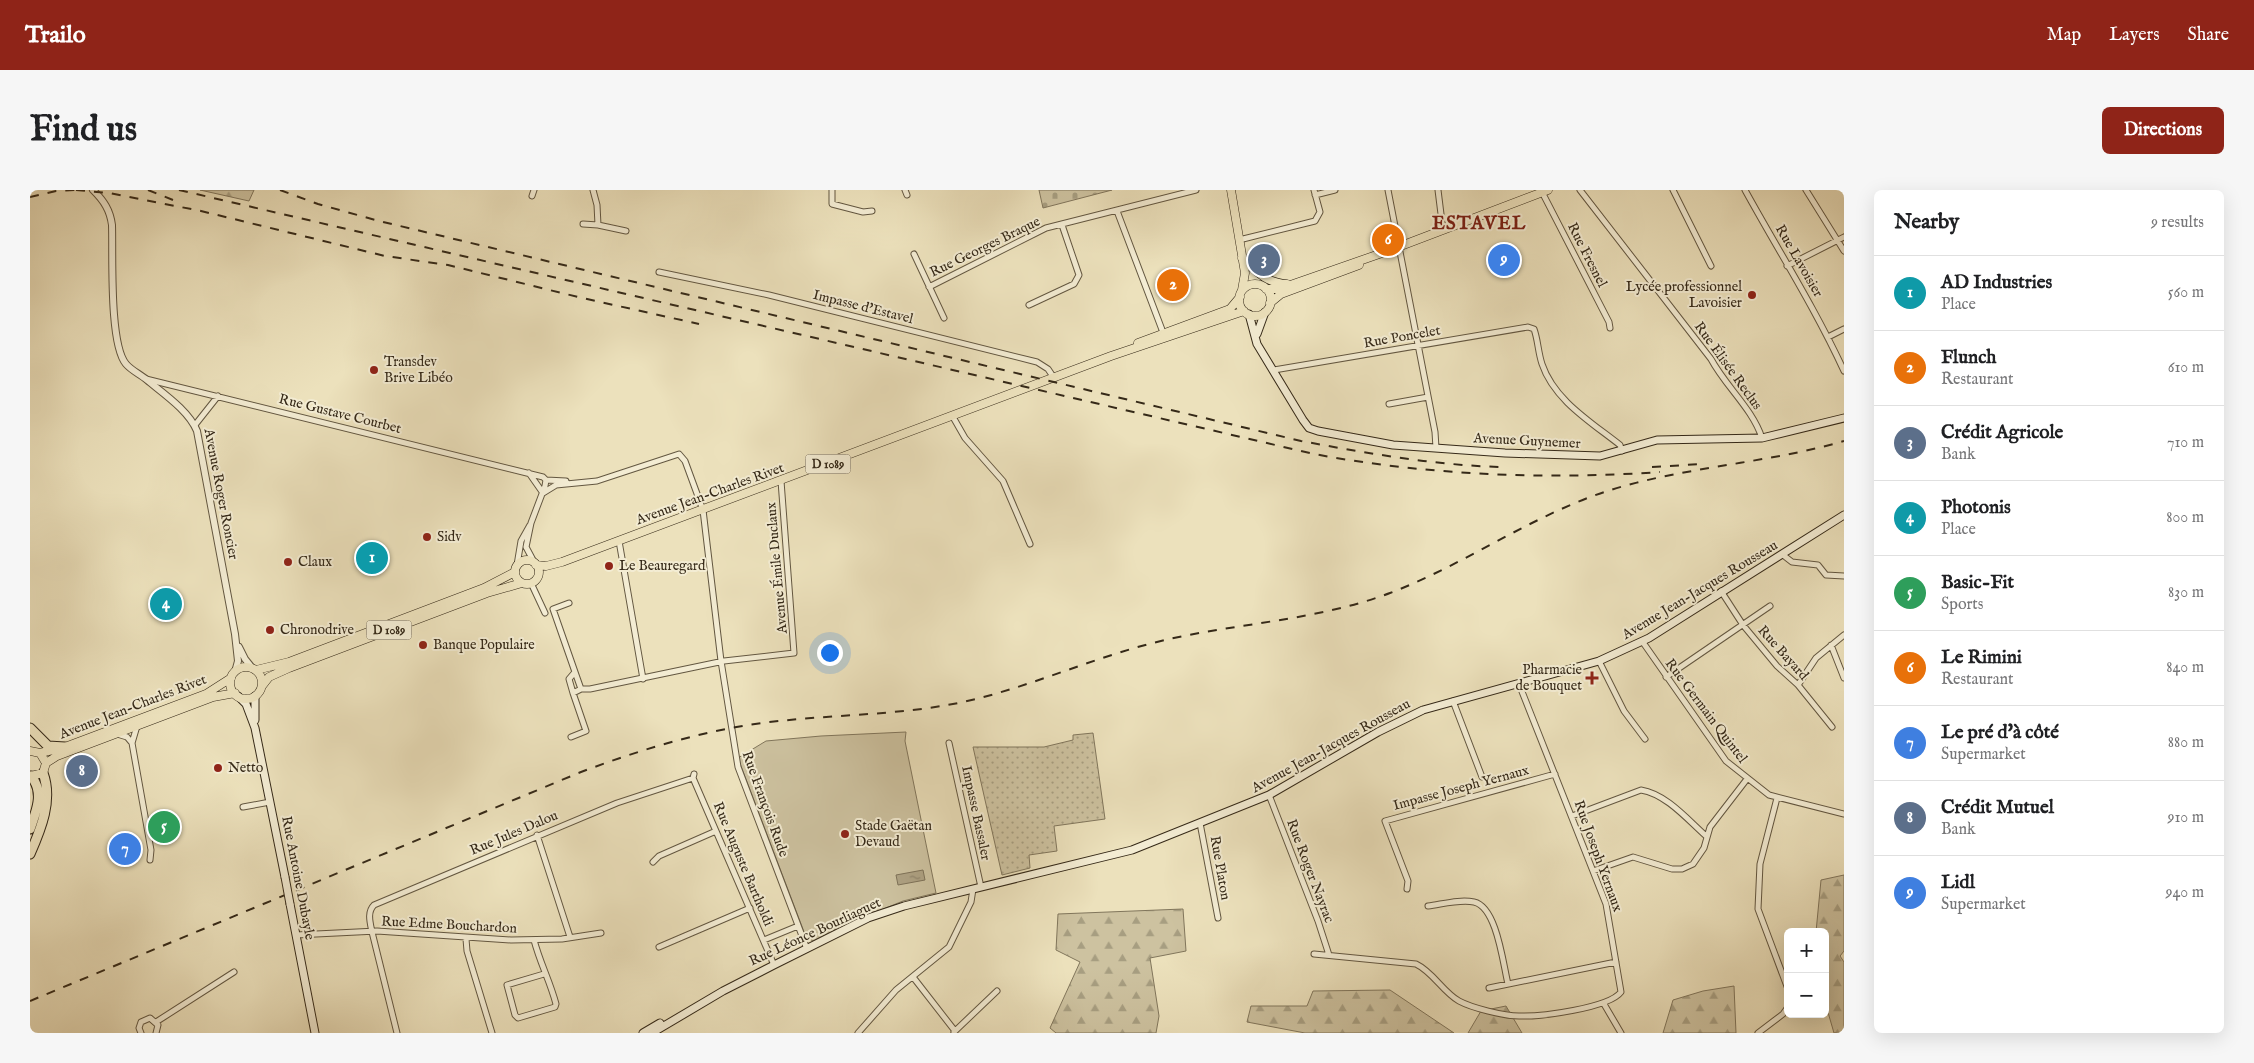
<!DOCTYPE html>
<html lang="en">
<head>
<meta charset="utf-8">
<style>
  :root { --surface:#fff; --page:#f6f6f6; --text:#202124; --muted:#757577; --line:#e0e0e0; --accent:#8f2418 }
  body { margin:0; font-family:"IM FELL English",serif; background:var(--page); color:var(--text) }
  .controls { position:absolute; right:15px; bottom:15px; display:grid; overflow:hidden; border-radius:8px; box-shadow:0 5px 20px #0002 }
  .controls button { width:45px; height:45px; display:grid; place-items:center; padding:0; border:0; border-bottom:1px solid var(--line); background:var(--surface); color:var(--text); font:25px sans-serif }
  .you { position:absolute; left:799px; top:462px; width:18px; height:18px; margin:-12px; border:4px solid #fff; border-radius:50%; background:#1a73e8; box-shadow:0 0 0 8px #1a73e833 }
  .badge { display:grid; place-items:center; width:32px; height:32px; border-radius:50%; background:var(--accent); color:#fff; font-size:16px; font-weight:700 }
  .pin { position:absolute; translate:-50% -50%; border:2px solid #fff; box-shadow:0 1px 5px #0006 }
  .list { margin:0; padding:0; list-style:none }
  h2 { display:flex; justify-content:space-between; align-items:center; height:65px; margin:0; padding:0 20px; font-size:21px }
  h2 small { font-size:16px; font-weight:400; color:var(--muted) }
  .list li { display:grid; grid-template-columns:32px 1fr auto; gap:15px; align-items:center; box-sizing:border-box; height:75px; padding:0 20px; border-top:1px solid var(--line) }
  .list b { display:block; font-size:19px; white-space:nowrap }
  .list p { margin:0; font-size:16px; white-space:nowrap; color:var(--muted) }
  .list em { font-size:16px; font-style:normal; color:var(--muted) }
  .map { position:relative; flex:none; width:1814px; height:843px; overflow:hidden; border-radius:8px }
  header { display:flex; align-items:center; gap:30px; box-sizing:border-box; height:70px; padding:0 25px; background:var(--accent); color:#fff }
  header strong { font-size:24px }
  nav { display:flex; gap:28px; margin-inline-start:auto; font-size:18px }
  .intro { display:flex; align-items:center; justify-content:space-between; box-sizing:border-box; height:120px; padding:0 30px }
  h1 { margin:0; font-size:35px }
  .button { padding:12px 22px; border-radius:8px; background:var(--accent); color:#fff; font-size:18px; font-weight:700 }
  main { display:flex; gap:30px; padding:0 30px }
  aside { flex:1; background:var(--surface); border-radius:8px; box-shadow:0 5px 20px #0002 }
  .map>svg:first-child { display:block }
</style>
</head>
<body>
<header>
<strong>Trailo</strong>
<nav><a>Map</a><a>Layers</a><a>Share</a></nav>
</header>
<div class="intro"><h1>Find us</h1><a class="button">Directions</a></div>
<main>
<div class="map">
<svg width="1814" height="843" viewBox="0 0 1814 843">
  <defs>
    <pattern id="grass-dots" width="8" height="8" patternUnits="userSpaceOnUse" patternTransform="scale(1.25)"><rect width="8" height="8" fill="#cdc2a0"/><path d="M2 2h.1M6 6h.1" fill="none" stroke="#a79e81" stroke-width="1.8" stroke-linecap="round"/></pattern>
    <pattern id="forest-firs" width="22" height="20" patternUnits="userSpaceOnUse" patternTransform="scale(1.25)"><rect width="22" height="20" fill="#cdc2a0"/><path d="M5 1l3.5 6h-7zM16 11l3.5 6h-7z" fill="#a79e81"/></pattern>
    <pattern id="cemetery-stones" width="16" height="16" patternUnits="userSpaceOnUse" patternTransform="scale(1.25)"><rect width="16" height="16" fill="#cdc2a0"/><path d="M2 7V4a2 2 0 0 1 4 0v3zM10 15v-3a2 2 0 0 1 4 0v3z" fill="#a79e81"/></pattern>
    <pattern id="water-ripples" width="26" height="14" patternUnits="userSpaceOnUse" patternTransform="scale(1.25)"><rect width="26" height="14" fill="#aea284"/><path d="M2 4q2-2 4 0t4 0M15 11q2-2 4 0t4 0" fill="none" stroke="#8e846b"/></pattern>
  </defs>
  <rect width="100%" height="100%" fill="#ece1bc"/>
  <filter id="stains"><feTurbulence type="fractalNoise" baseFrequency=".004" numOctaves="4"/><feColorMatrix values="0 0 0 0 .2 0 0 0 0 .09 0 0 0 0 .02 0 0 0 .5 -.17"/></filter>
  <radialGradient id="worn" r=".72"><stop offset=".6" stop-color="#630" stop-opacity="0"/><stop offset="1" stop-color="#630" stop-opacity=".3"/></radialGradient>
  <path fill="url(#grass-dots)" stroke="#81765c" d="M1063 543 1075 629 1024 636 1027 661 999 665 1000 678 972 685 943 557H1014L1043 550V545Z"/>
  <path fill="url(#forest-firs)" stroke="#81765c" d="M170 0H224L219 11Z
    M1814 685V761L1810 766 1814 772V843H1804L1795 812V742H1786L1791 690Z
    M1153 719 1156 761 1120 768 1129 826 1126 843H1026L1020 838 1050 772 1026 760 1028 724Z
    M1704 796 1706 843H1633L1643 810 1673 801Z
    M1360 800 1424 843H1275L1217 832 1221 816H1277L1283 801Z
    M1476 816 1492 843H1438L1451 821Z"/>
  <path fill="url(#cemetery-stones)" stroke="#81765c" d="M1009 0H1082L1013 18Z"/>
  <path fill="#cdc2a0" stroke="#81765c" d="M876 542 875 551 906 703 873 711 836 726H822L816 729 808 738 783 751 776 747 708 568 736 551 791 546Z"/>
  <path fill="url(#water-ripples)" stroke="#7e7259" d="M893 680 895 690 868 695 866 685Z"/>
  <g fill="none" stroke-linecap="round" stroke-linejoin="round">
    <defs>
      <path id="minor" d="M563 0 567 15 568 35 596 41
        M802 0V14L833 22 842 21
        M875 0 877 5
        M1358 0 1405 242 1406 258
        M1408 0 1413 40
        M1550 0 1681 169C1696 197 1722 218 1732 248
        M1643 0 1681 76
        M1715 0C1748 60 1785 118 1814 181
        M1776 0 1814 61
        M1512 2 1579 132 1580 138
        M1285 5 1305 0
        M502 6 504 0
        M1087 21 1134 145
        M553 34 568 35
        M1209 50 1285 31 1290 22 1284 0
        M884 64 914 128
        M1757 76 1814 47
        M629 82 739 105 1007 172 1018 179 1024 188
        M899 97 1016 38 1166 0
        M999 115 1044 94 1049 85 1032 35
        M1798 147 1814 139
        M1244 180 1498 137 1504 139C1508 150 1508 162 1512 174 1524 210 1561 232 1590 255L1592 261
        M116 189 513 287 516 290 515 296 501 333 496 357 504 372
        M1359 214 1398 207
        M923 227 935 248 973 291 1000 354
        M165 235 188 206
        M499 283 513 303
        M516 290 536 291
        M513 303 526 295 567 291 649 264 655 271 673 320 691 471 708 577 777 759
        M589 351 613 489
        M1753 365 1762 372 1788 375 1796 385 1814 386
        M487 375 491 351 500 335
        M501 393 515 423
        M1691 401 1713 435 1747 476 1768 495 1802 537
        M539 413 523 419 545 482
        M1612 451 1696 571 1739 605 1814 624
        M1801 455 1814 488
        M1569 471 1594 521 1615 549
        M545 482 551 499 543 503 539 489Z
        M1636 487 1740 416
        M1768 495 1786 468 1814 445
        M551 499H560L694 471 764 463 751 291
        M1423 511 1452 587
        M87 544 97 547 102 553 121 660 120 670
        M541 547 556 541 543 503
        M102 553 107 536
        M919 553 951 697
        M664 584 663 588 744 775
        M1239 605 1288 731 1299 765
        M1747 608 1730 674 1728 719 1758 799
        M213 617 240 612
        M1542 626 1611 600C1636 604 1657 629 1676 646
        M1170 633 1188 728
        M507 645 540 747
        M623 672 629 666 686 641
        M1563 681 1603 667 1642 679H1652L1663 674 1674 658 1680 637 1717 589
        M1377 699 1378 691 1355 631 1525 584
        M1398 716C1413 714 1430 709 1444 712 1467 717 1473 774 1478 794
        M266 745 347 741 481 750 532 749 571 743
        M436 749 437 761 462 843
        M504 750C510 773 520 791 526 814L525 817 488 828 485 825 477 795 514 784
        M734 750 768 736
        M629 757 720 718
        M1284 764 1386 774C1403 782 1413 802 1429 811 1442 818 1474 826 1489 826 1510 827 1579 818 1591 802L1576 714 1489 494
        M883 787 925 841
        M1459 798 1586 772
        M1574 814 1591 843
        M126 832 204 782
        M924 842 967 801
        M111 843 109 838 111 832 120 828 128 835 126 843
        M367 843 342 742C340 732 337 722 344 715L587 613 663 588
        M828 843 866 800 919 757 941 712 943 699
        M1728 843 1753 824 1758 817"/>
      <path id="tertiary" d="M63 0C74 11 80 20 82 35 83 64 79 154 96 174 102 181 110 184 117 190 134 204 159 221 167 241L205 444 208 471 205 482
        M209 457 215 469 223 479"/>
      <path id="secondary" d="M1219 124 1227 154 1273 230 1279 238 1288 241 1363 255 1475 263 1570 266 1627 250 1732 248 1814 228
        M1227 144 1235 122
        M208 506 216 514 225 538 255 687
        M225 506V530
        M260 714 285 843
        M613 843 630 833
        M622 843 693 801 744 775 838 728 874 716 1102 660 1239 605 1348 542 1393 520 1569 471 1619 448 1814 325"/>
      <path id="primary" d="M1201 0 1215 83 1212 100
        M1212 68C1226 81 1236 93 1257 94
        M1209 110a16 16 0 1 1 32 0a16 16 0 1 1-32 0Z
        M1236 99H1249L1355 62 1518 0
        M1240 113 1251 104 1329 75
        M1108 153 1200 119 1210 107
        M485 382a12 12 0 1 1 24 0a12 12 0 1 1-24 0Z
        M506 375 516 376 532 372 1081 166 1214 121
        M200 493a16 16 0 1 1 32 0a16 16 0 1 1-32 0Z
        M226 480 259 472 454 398 485 382
        M232 496 239 487 259 478 457 403 492 393
        M0 561 10 563 16 573 13 583 0 586
        M10 563 35 557 176 504 201 488
        M16 573 27 566 183 507 205 503"/>
      <path id="motorway" d="M0 538 18 556 35 557
        M0 639C6 621 15 603 1 586
        M0 664C11 639 23 610 13 583"/>
    </defs>
    <use href="#minor" stroke="#635741" stroke-width="7"/>
    <use href="#tertiary" stroke="#635741" stroke-width="8"/>
    <use href="#secondary" stroke="#352918" stroke-width="9"/>
    <use href="#primary" stroke="#352918" stroke-width="9"/>
    <use href="#motorway" stroke="#352918" stroke-width="11"/>
    <use href="#minor" stroke="#f3ecd3" stroke-width="5"/>
    <use href="#tertiary" stroke="#f3ecd3" stroke-width="6"/>
    <use href="#secondary" stroke="#f3ecd3" stroke-width="7"/>
    <use href="#primary" stroke="#ece1bc" stroke-width="8"/>
    <use href="#motorway" stroke="#ece1bc" stroke-width="9"/>
    <path stroke="#352918" stroke-width="2" stroke-dasharray="9 9" stroke-linecap="butt" d="M46 0 79 3 171 21 355 66 418 75 548 107 669 134
      M118 0 143 10
      M149 0 1284 264C1396 285 1516 290 1630 282
      M250 0 288 14 349 31 1271 251C1336 263 1403 275 1470 277
      M0 7 26 1 45 0
      M1622 277 1672 274
      M0 811 551 582C615 558 681 538 749 531 814 524 881 525 946 509 1010 493 1070 465 1135 450 1209 433 1289 430 1360 403 1441 372 1510 319 1594 296 1666 276 1742 272 1814 251"/>
    <defs>
      <path id="secondary-bridge" d="M255 687 260 714"/>
    </defs>
    <use href="#secondary-bridge" stroke="#352918" stroke-width="9" stroke-linecap="butt"/>
    <use href="#secondary-bridge" stroke="#f3ecd3" stroke-width="7"/>
  </g>
  <g fill="#8f2418" stroke="#f3ecd3" stroke-width="2">
    <circle cx="1722" cy="105" r="5"/>
    <circle cx="344" cy="180" r="5"/>
    <circle cx="397" cy="347" r="5"/>
    <circle cx="258" cy="372" r="5"/>
    <circle cx="579" cy="376" r="5"/>
    <circle cx="240" cy="440" r="5"/>
    <circle cx="393" cy="455" r="5"/>
    <path d="M1559.5 480.5h5v5h5v5h-5v5h-5v-5h-5v-5h5z"/>
    <circle cx="188" cy="578" r="5"/>
    <circle cx="815" cy="644" r="5"/>
  </g>
  <g text-anchor="middle" dominant-baseline="central" stroke-width="4" stroke-linejoin="round" paint-order="stroke">
    <g fill="#f3ecd3" stroke="#6e6450" stroke-width="1">
      <rect x="775.5" y="264.5" width="45" height="19" rx="4"/>
      <rect x="336.5" y="430.5" width="45" height="19" rx="4"/>
    </g>
    <g font-size="12" font-weight="bold" fill="#352918">
      <text x="798" y="274">D 1089</text>
      <text x="359" y="440">D 1089</text>
    </g>
    <g font-size="14" fill="#352918" stroke="#f3ecd3">
      <text transform="translate(955 57) rotate(-26)">Rue Georges Braque</text>
      <text transform="translate(1557 65) rotate(63)">Rue Fresnel</text>
      <text transform="translate(1769 71) rotate(60)">Rue Lavoisier</text>
      <text transform="translate(833 117) rotate(14)">Impasse d'Estavel</text>
      <text transform="translate(1372 147) rotate(-10)">Rue Poncelet</text>
      <text transform="translate(1698 176) rotate(54)">Rue Élisée Reclus</text>
      <text transform="translate(310 224) rotate(14)">Rue Gustave Courbet</text>
      <text transform="translate(1497 251) rotate(3)">Avenue Guynemer</text>
      <text transform="translate(191 304) rotate(79)">Avenue Roger Roncier</text>
      <text transform="translate(680 304) rotate(-20)">Avenue Jean-Charles Rivet</text>
      <text transform="translate(747 378) rotate(-95)">Avenue Émile Duclaux</text>
      <text transform="translate(1670 400) rotate(-31)">Avenue Jean-Jacques Rousseau</text>
      <text transform="translate(1753 463) rotate(48)">Rue Bayard</text>
      <text transform="translate(103 517) rotate(-21)">Avenue Jean-Charles Rivet</text>
      <text transform="translate(1676 521) rotate(53)">Rue Germain Quintel</text>
      <text transform="translate(1301 556) rotate(-29)">Avenue Jean-Jacques Rousseau</text>
      <text transform="translate(1431 598) rotate(-15)">Impasse Joseph Yernaux</text>
      <text transform="translate(735 614) rotate(70)">Rue François Rude</text>
      <text transform="translate(946 623) rotate(78)">Impasse Bassaler</text>
      <text transform="translate(484 643) rotate(-23)">Rue Jules Dalou</text>
      <text transform="translate(1568 666) rotate(70)">Rue Joseph Yernaux</text>
      <text transform="translate(713 674) rotate(67)">Rue Auguste Bartholdi</text>
      <text transform="translate(1190 678) rotate(80)">Rue Platon</text>
      <text transform="translate(1280 681) rotate(69)">Rue Roger Nayrac</text>
      <text transform="translate(268 688) rotate(79)">Rue Antoine Dubayle</text>
      <text transform="translate(419 735) rotate(3)">Rue Edme Bouchardon</text>
      <text transform="translate(785 742) rotate(-25)">Rue Léonce Bourliaguet</text>
    </g>
    <g font-size="14" fill="#352918" stroke="#f3ecd3" text-anchor="start">
      <text x="1712" y="97" text-anchor="end">Lycée professionnel<tspan x="1712" dy="16">Lavoisier</tspan></text>
      <text x="354" y="172">Transdev<tspan x="354" dy="16">Brive Libéo</tspan></text>
      <text x="407" y="347">Sidv</text>
      <text x="268" y="372">Claux</text>
      <text x="589" y="376">Le Beauregard</text>
      <text x="250" y="440">Chronodrive</text>
      <text x="403" y="455">Banque Populaire</text>
      <text x="1552" y="480" text-anchor="end">Pharmacie<tspan x="1552" dy="16">de Bouquet</tspan></text>
      <text x="198" y="578">Netto</text>
      <text x="825" y="636">Stade Gaëtan<tspan x="825" dy="16">Devaud</tspan></text>
    </g>
    <g font-size="19" font-weight="bold" letter-spacing="1" fill="#7a1f14" stroke="#f3ecd3">
      <text x="1449" y="34">ESTAVEL</text>
    </g>
  </g>
  <rect width="100%" height="100%" filter="url(#stains)"/>
  <rect width="100%" height="100%" fill="url(#worn)"/>
</svg>
<div class="controls">
<button>+</button>
<button>−</button>
</div>
<div class="you"></div>
<div class="pin badge" style="left:342px;top:368px;background:#0f9aa8">1</div>
<div class="pin badge" style="left:1143px;top:95px;background:#e8710a">2</div>
<div class="pin badge" style="left:1234px;top:70px;background:#5c6f8a">3</div>
<div class="pin badge" style="left:136px;top:414px;background:#0f9aa8">4</div>
<div class="pin badge" style="left:134px;top:637px;background:#2e9e5b">5</div>
<div class="pin badge" style="left:1358px;top:50px;background:#e8710a">6</div>
<div class="pin badge" style="left:95px;top:659px;background:#3f7fe0">7</div>
<div class="pin badge" style="left:52px;top:581px;background:#5c6f8a">8</div>
<div class="pin badge" style="left:1474px;top:70px;background:#3f7fe0">9</div>
</div>
<aside>
<h2>Nearby<small>9 results</small></h2>
<ul class="list">
<li><span class="badge" style="background:#0f9aa8">1</span><div><b>AD Industries</b><p>Place</p></div><em>560 m</em></li>
<li><span class="badge" style="background:#e8710a">2</span><div><b>Flunch</b><p>Restaurant</p></div><em>610 m</em></li>
<li><span class="badge" style="background:#5c6f8a">3</span><div><b>Crédit Agricole</b><p>Bank</p></div><em>710 m</em></li>
<li><span class="badge" style="background:#0f9aa8">4</span><div><b>Photonis</b><p>Place</p></div><em>800 m</em></li>
<li><span class="badge" style="background:#2e9e5b">5</span><div><b>Basic-Fit</b><p>Sports</p></div><em>830 m</em></li>
<li><span class="badge" style="background:#e8710a">6</span><div><b>Le Rimini</b><p>Restaurant</p></div><em>840 m</em></li>
<li><span class="badge" style="background:#3f7fe0">7</span><div><b>Le pré d'à côté</b><p>Supermarket</p></div><em>880 m</em></li>
<li><span class="badge" style="background:#5c6f8a">8</span><div><b>Crédit Mutuel</b><p>Bank</p></div><em>910 m</em></li>
<li><span class="badge" style="background:#3f7fe0">9</span><div><b>Lidl</b><p>Supermarket</p></div><em>940 m</em></li>
</ul>
</aside>
</main>
</body>
</html>
